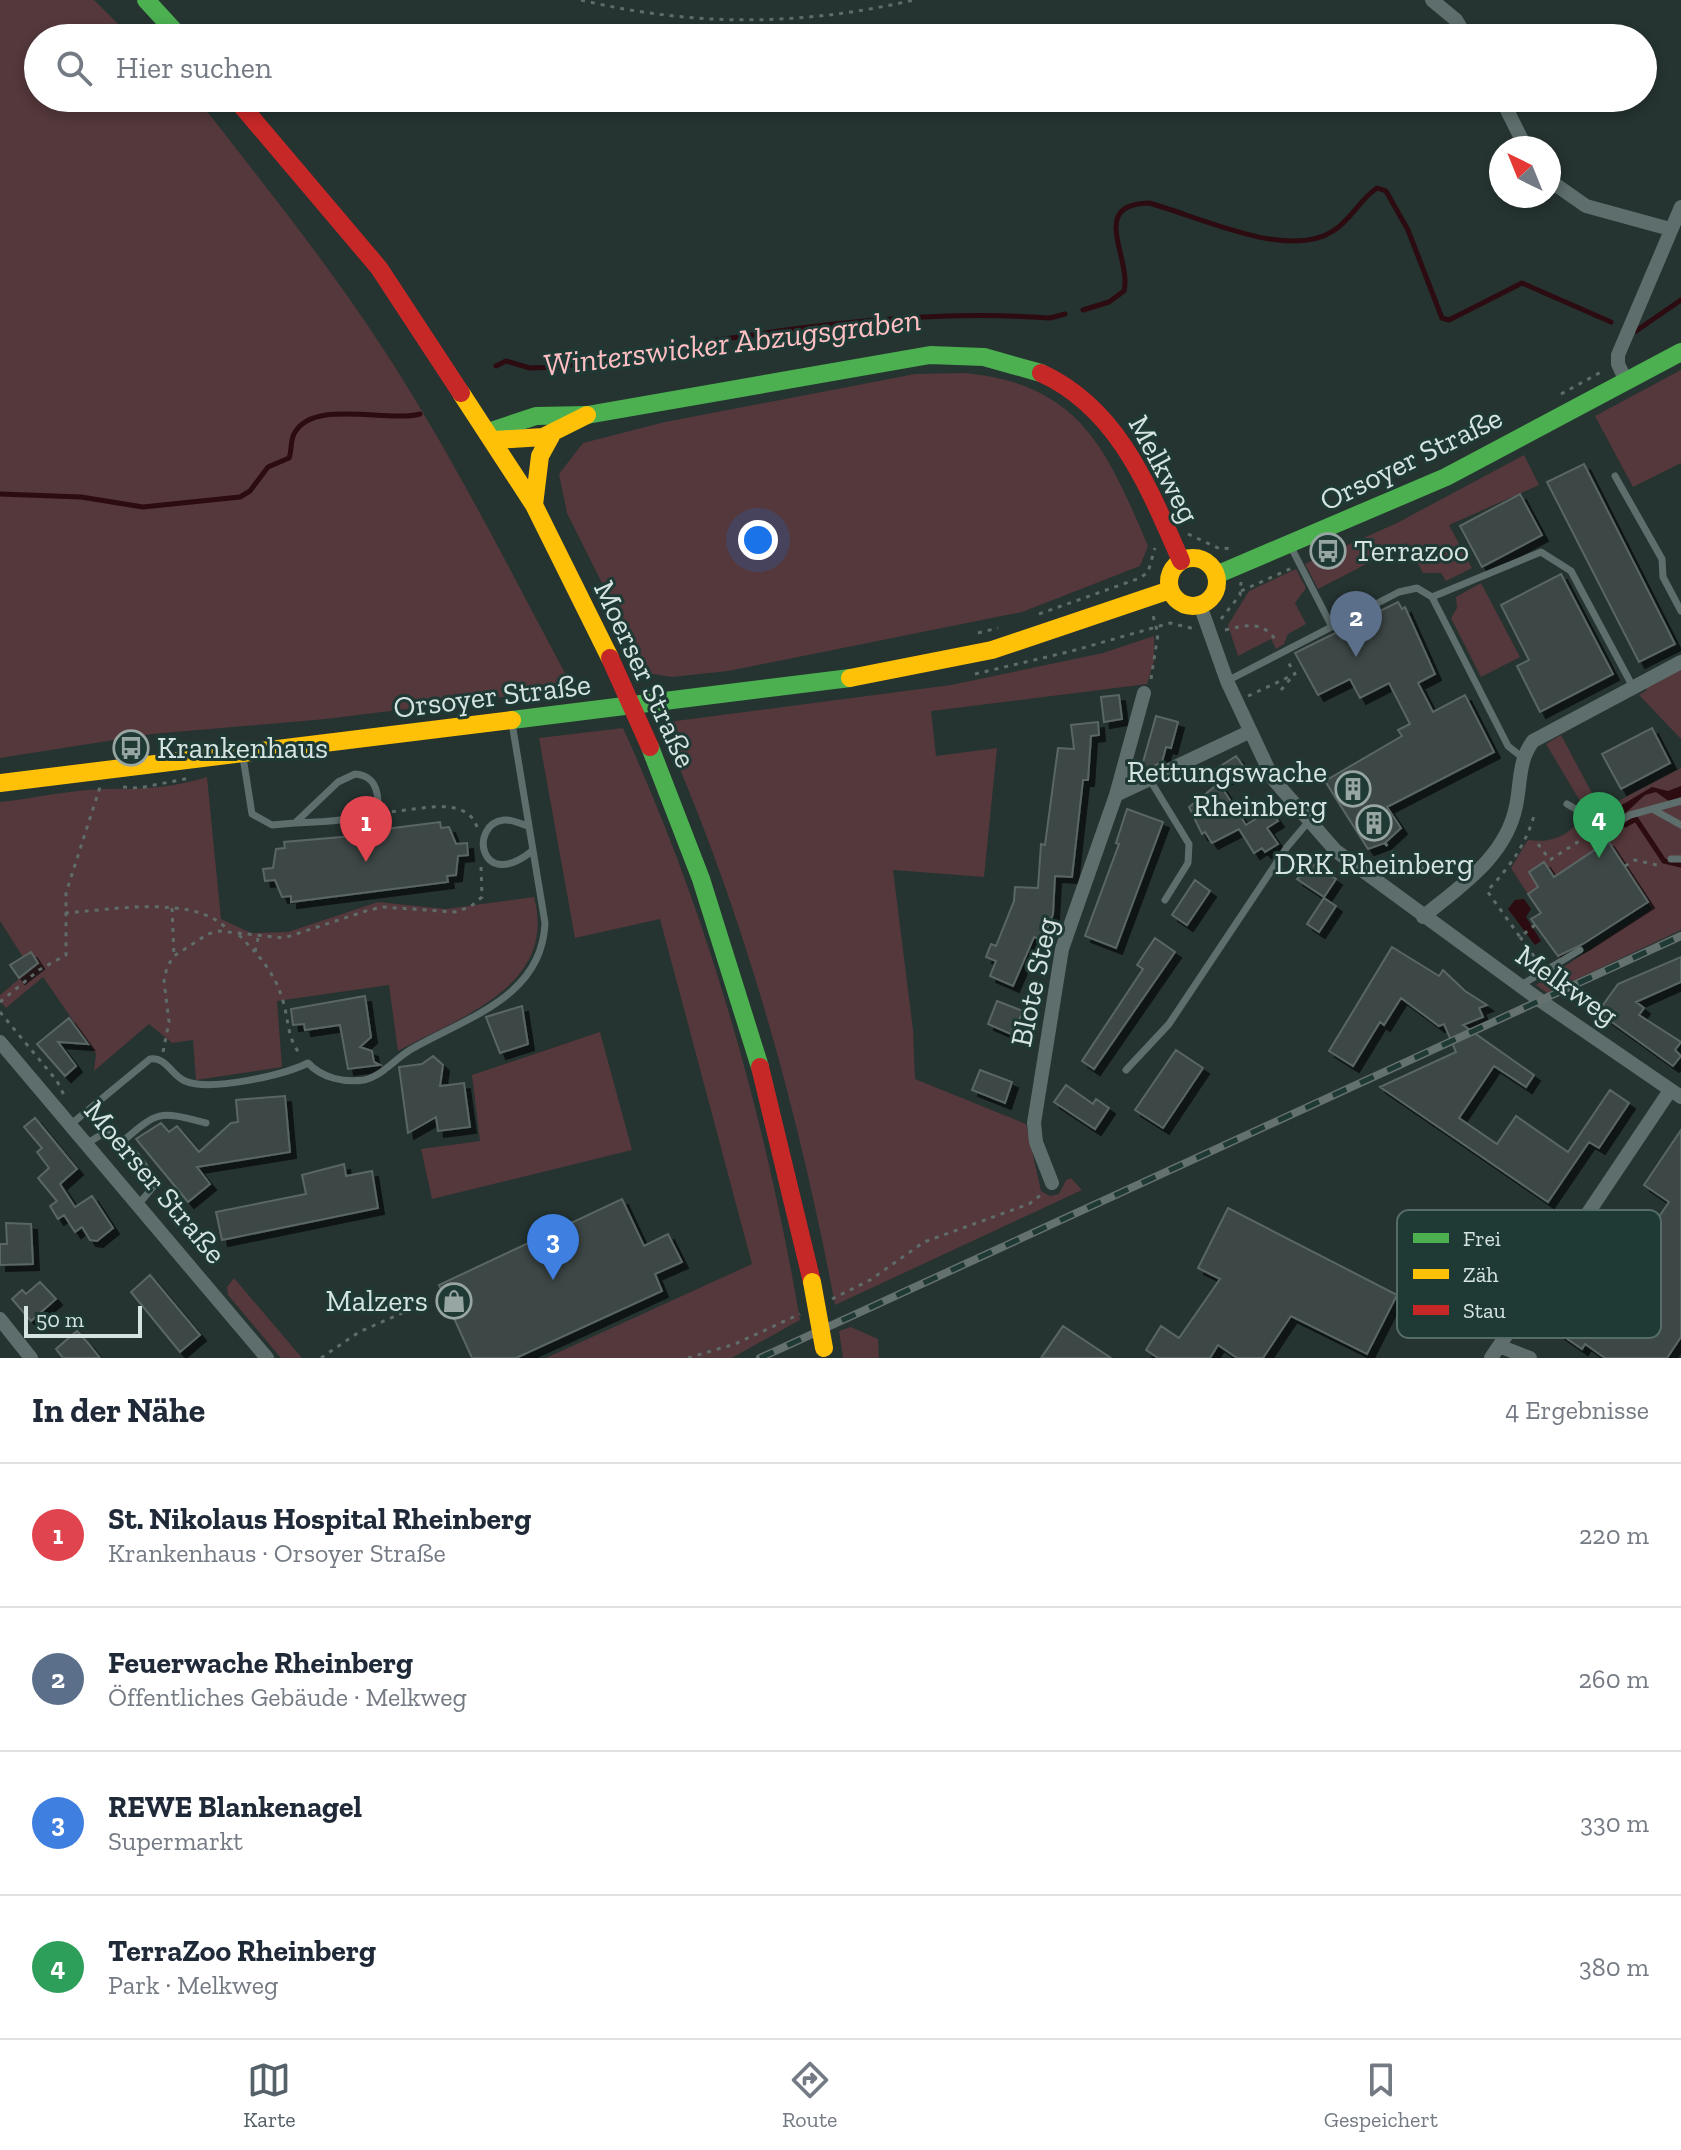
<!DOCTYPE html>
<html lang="de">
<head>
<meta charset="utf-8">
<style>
  :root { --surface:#fff; --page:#f6f6f7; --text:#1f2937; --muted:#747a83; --line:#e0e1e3; --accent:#556168 }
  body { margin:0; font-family:"Zilla Slab",serif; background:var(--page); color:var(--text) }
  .compass { position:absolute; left:1489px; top:136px; width:72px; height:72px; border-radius:50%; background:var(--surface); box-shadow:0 4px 12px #0003; rotate:317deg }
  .scale { position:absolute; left:24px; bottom:20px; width:118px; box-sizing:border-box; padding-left:8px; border:4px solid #d5e4e1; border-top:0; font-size:22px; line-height:28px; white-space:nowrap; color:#d5e4e1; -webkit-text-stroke:6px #1f3935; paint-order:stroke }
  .you { position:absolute; left:758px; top:540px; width:28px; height:28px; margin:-20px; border:6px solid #fff; border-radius:50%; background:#1a73e8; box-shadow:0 0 0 12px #1a73e833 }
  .badge { display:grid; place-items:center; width:52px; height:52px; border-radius:50%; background:var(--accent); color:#fff; font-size:26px; font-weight:700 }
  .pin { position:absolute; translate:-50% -66px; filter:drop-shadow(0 2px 4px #0008) }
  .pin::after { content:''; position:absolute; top:42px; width:28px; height:24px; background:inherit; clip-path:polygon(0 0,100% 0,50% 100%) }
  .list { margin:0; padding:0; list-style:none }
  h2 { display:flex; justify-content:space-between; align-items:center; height:104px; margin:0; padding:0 32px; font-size:34px }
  h2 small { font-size:26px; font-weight:400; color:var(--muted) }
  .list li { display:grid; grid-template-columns:52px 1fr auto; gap:24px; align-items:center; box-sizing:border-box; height:144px; padding:0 32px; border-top:2px solid var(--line) }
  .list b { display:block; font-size:30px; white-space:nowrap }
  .list p { margin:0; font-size:26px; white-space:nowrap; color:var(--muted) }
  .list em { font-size:26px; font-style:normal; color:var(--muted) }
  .icon { flex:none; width:44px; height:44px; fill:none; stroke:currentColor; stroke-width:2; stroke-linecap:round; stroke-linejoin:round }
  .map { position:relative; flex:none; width:1681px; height:1358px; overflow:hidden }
  .search { position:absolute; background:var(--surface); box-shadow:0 4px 12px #0003; left:24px; right:24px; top:24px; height:88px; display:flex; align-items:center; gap:20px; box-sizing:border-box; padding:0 28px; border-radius:44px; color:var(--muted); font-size:30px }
  .sheet { height:680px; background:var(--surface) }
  nav { display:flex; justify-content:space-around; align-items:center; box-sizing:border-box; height:112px; border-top:2px solid var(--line); background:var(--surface); font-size:22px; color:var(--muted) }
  nav a { display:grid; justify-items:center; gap:4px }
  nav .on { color:var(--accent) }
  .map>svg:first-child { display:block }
</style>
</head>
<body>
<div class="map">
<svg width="1681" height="1358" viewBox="0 0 1681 1358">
  <defs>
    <filter id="shadow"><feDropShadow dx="6" dy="6" stdDeviation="0" flood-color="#0009"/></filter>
  </defs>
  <rect width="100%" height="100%" fill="#253331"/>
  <path fill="#54383b" d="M0 0H94L132 38H38V98H193L210 115C268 190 328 264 380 344 452 453 511 573 573 688L326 719 152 734 0 758Z
    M1681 370V463L1633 487 1595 416Z
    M964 373C1080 383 1107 450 1148 546L1140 566 1022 612 728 671 672 677 647 673 567 513 559 474 583 443 665 422 915 374Z
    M1524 455 1539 485 1449 525 1472 568 1446 581 1441 573H1423L1407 543 1318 589 1305 564 1397 523Z
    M1296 569 1306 588 1295 603 1306 624 1288 634 1284 644 1276 649 1271 639 1238 656 1228 625 1249 591Z
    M1481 583 1520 657 1481 677 1451 618 1457 608 1456 597Z
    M1154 636V661L1147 684 931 711 936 756 997 748 984 877 893 870 913 1030 915 1079 1026 1124 1041 1191 1050 1196 1059 1194 1066 1180 1071 1178 1082 1190 835 1305C798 1108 742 906 660 723L951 685 1103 653Z
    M1681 666V739L1639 695 1647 690 1643 686Z
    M623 728C709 917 765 1116 800 1320L732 1358H546L752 1264 660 919 575 938 539 738Z
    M1561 735 1601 810 1681 768V930L1547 993 1536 985 1652 909 1647 902 1559 958 1531 919 1540 913 1511 868 1528 840C1551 843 1569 837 1582 816L1591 820 1595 813 1583 806 1546 744Z
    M207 777 221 919 251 933 288 932 378 902 446 909 534 897C558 986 460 1017 398 1051L389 985 277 1001 282 1067 196 1080 193 1040 172 1043 149 1024 94 1071 96 1054 43 977 6 1008 0 1001V995L38 963 31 952 23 957 0 921V802C37 798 77 788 114 789 147 789 175 787 207 777Z
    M600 1032 632 1150 432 1199 421 1149 480 1141 472 1075Z
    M234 1278 302 1358H281L228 1295 227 1287Z
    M851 1327 878 1339 879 1358H843L839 1331Z"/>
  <path fill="#2c0b11" d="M1681 786V797L1670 802 1656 792 1645 795 1617 821H1609L1605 815 1652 787 1668 791Z
    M1524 899 1531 909 1526 917 1541 941 1535 945 1508 909 1515 900Z"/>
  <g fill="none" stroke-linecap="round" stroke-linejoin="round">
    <path stroke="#2c0b11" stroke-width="5" d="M1083 310 1109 302 1124 291C1132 258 1088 204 1149 203 1198 216 1288 261 1333 231 1351 220 1360 199 1377 188L1386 191 1408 230 1442 318 1449 320 1522 283 1611 322
      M1636 331 1681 300
      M496 366 506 361 530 368 558 367C721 340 884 306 1050 318L1065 314
      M0 494 81 497 143 507 240 497 250 491 268 467 289 458C292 451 290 442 294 434 312 398 387 423 420 414
      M1621 821 1625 825 1636 819 1664 861 1681 865"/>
  </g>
  <path fill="#3c4745" stroke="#5a6664" stroke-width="2" filter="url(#shadow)" d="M1584 464 1675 644 1639 662 1547 482Z
    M1520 494 1542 535 1482 567 1460 526Z
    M1561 574 1613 674 1540 712 1517 666 1529 660 1501 605Z
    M1398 602 1402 609 1405 607 1435 674 1418 683 1433 712 1465 695 1494 752 1387 807 1401 828 1385 843 1368 849 1325 781 1402 736 1398 730 1410 724 1389 683 1360 698 1350 679 1318 695 1295 653Z
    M1119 695 1122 719 1104 722 1101 697Z
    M1156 716 1178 722 1171 748 1166 747 1162 762 1140 773Z
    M1098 722 1099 735 1091 736 1088 780H1083L1072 877 1055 876 1053 914 1043 940 1034 937 1013 986 990 976 996 961 986 957 991 944 996 946 1014 901 1015 887 1038 888 1041 844 1045 845 1058 748 1074 749 1071 725Z
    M1652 728 1670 763 1621 789 1602 754Z
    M1236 756 1244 767 1220 782 1213 771Z
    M1219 783 1246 825 1270 810 1278 821 1267 828 1278 844 1265 852 1262 848 1254 853 1239 829 1212 843 1205 832 1202 834 1189 807Z
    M1127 809 1163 822 1116 948 1085 936 1119 844 1116 843Z
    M440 822 441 828 449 827 456 844 467 843 468 855 458 856 456 875 447 876 448 882 291 902V896L282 897 275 880 265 881 263 869 273 868 276 849 285 848 284 842 377 834 386 832V829Z
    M1608 841 1648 902 1583 944 1558 956 1531 919 1541 913 1528 894 1538 887 1529 872 1544 862 1554 877Z
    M1313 864 1336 879 1324 897 1297 879Z
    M1195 880 1210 891 1187 925 1172 915Z
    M1324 898 1336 906 1319 932 1307 924Z
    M1155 938 1175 952 1094 1069 1082 1061 1143 969 1137 965Z
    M1392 947 1439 976 1443 970 1465 991 1487 1005 1479 1008 1483 1017 1463 1025 1534 1075 1526 1087 1494 1066 1459 1118 1497 1144 1516 1116 1568 1152 1610 1090 1629 1103 1599 1148 1589 1142 1548 1202 1380 1087 1456 1052 1444 1024 1439 1026 1401 998 1384 1025 1380 1022 1353 1066 1329 1051Z
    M31 952 38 963 19 978 10 965Z
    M1681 957V982L1636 1002 1644 1008 1639 1015 1681 1042 1675 1050 1681 1056 1673 1066 1598 1012 1618 984Z
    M365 996 371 1037 360 1047 372 1051 374 1062 380 1065 348 1069 340 1025 305 1030 304 1024 293 1025 291 1009Z
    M997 1001 1023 1011 1013 1035 988 1024Z
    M522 1006 528 1044 500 1053 486 1017Z
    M69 1018 88 1044 58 1042 76 1066 65 1076 37 1044Z
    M1176 1050 1203 1068 1163 1128 1135 1110Z
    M433 1056 443 1065 440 1086 464 1083 470 1127 438 1131 436 1117 408 1133 399 1067 422 1064Z
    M980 1070 1012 1082 1005 1103 972 1090Z
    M1066 1085 1093 1104 1096 1099 1109 1108 1095 1129 1054 1102Z
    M285 1096 290 1152 197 1167 210 1184 188 1202 136 1139 161 1123 169 1132 177 1126 199 1152 231 1123 238 1122 236 1100Z
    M35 1118 77 1169 60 1184 75 1207 92 1196 113 1228 97 1241 90 1240 82 1227 75 1232 64 1215 58 1219 50 1206 57 1201 38 1178 49 1168 37 1152 42 1148 24 1127Z
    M1681 1130V1337L1667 1358H1605L1585 1344 1582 1349 1556 1331 1566 1316 1565 1309 1587 1286 1593 1285 1615 1300 1635 1271 1626 1265 1669 1202 1644 1185Z
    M344 1164 346 1176 372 1171 378 1208 222 1240 216 1212 306 1194 302 1175Z
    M622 1199 644 1246 668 1234 682 1262 655 1274 662 1291 516 1358H472L439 1285Z
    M1228 1208 1397 1295 1367 1354 1291 1316 1263 1358H1237L1218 1345 1210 1358H1158L1146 1350 1161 1326 1179 1338 1220 1279 1198 1268Z
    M6 1223 31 1224 33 1264 0 1265V1244H7Z
    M150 1275 200 1335 180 1352 131 1292Z
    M40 1282 56 1299 31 1321 12 1299 22 1290 26 1294Z
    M1063 1326 1111 1358H1041Z
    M77 1331 88 1343 100 1358H63L56 1349Z"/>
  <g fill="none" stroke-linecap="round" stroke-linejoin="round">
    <path stroke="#5f6c6a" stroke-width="3" stroke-dasharray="4 6" stroke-linecap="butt" d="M581 0C695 27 801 26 914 0
      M1561 394 1603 371
      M1188 534 1220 549 1232 548
      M1241 591 1292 568
      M1039 614 1140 578 1148 572 1155 548
      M1221 619 1240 595 1241 582
      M1225 630C1247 625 1263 620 1277 642
      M978 633 998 628
      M975 674 1072 651 1170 623 1195 629
      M1151 679 1158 634 1152 612
      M1281 690 1292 677
      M1248 696 1295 674 1288 662
      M123 787 139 788 190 778
      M382 812C410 813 465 792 477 827
      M1385 843 1406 872 1444 863
      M1538 844 1550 860 1593 832
      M1625 866 1635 860 1661 866
      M172 908 174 956
      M65 913C110 910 194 894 227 929
      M1535 925 1520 937 1487 891C1510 867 1527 843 1535 812
      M239 935 255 952
      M1520 937 1539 963
      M258 938 255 952C269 968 277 981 283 1001 289 1021 287 1038 300 1054
      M0 1002 39 970 66 955V893L100 787
      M0 1012 57 1081 64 1095
      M163 1052 169 1022 164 981 167 967 174 956 208 934 219 931 284 938 369 910 383 907 455 912 470 907 482 897 481 866
      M832 1299 870 1280 924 1242 1029 1204 1042 1194
      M321 1358 359 1332 427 1302
      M688 1358 735 1344 800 1314"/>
    <path stroke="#5e6e6c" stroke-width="7" d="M1615 476 1662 559 1663 577 1681 611
      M1291 547 1332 627
      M1432 597 1541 552 1571 571 1633 687
      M1227 681 1399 592 1417 588 1432 597 1508 746 1523 758
      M243 757 252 814 272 825 295 823
      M355 774C371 775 377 785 378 801 368 824 318 821 295 823L338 782Z
      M1150 780 1189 844 1188 863 1165 900
      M1567 804 1608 828 1630 815 1681 801
      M1654 810 1681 825
      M528 826C520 824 512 819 504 820 468 824 480 893 532 851
      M1671 859H1681
      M1521 985 1580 950
      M1126 1070 1169 1024 1287 847 1309 821
      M70 1125 150 1059C167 1057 171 1075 185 1081 210 1092 284 1075 308 1063 322 1078 344 1083 364 1080 382 1076 395 1059 410 1050 465 1018 542 998 545 923L512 723
      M122 1142C159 1110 159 1111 206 1123
      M86 1144 104 1133C123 1136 151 1167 153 1187L138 1205
      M1406 1327 1484 1320 1508 1332"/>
    <path stroke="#5e6e6c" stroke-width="14" d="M1432 0 1456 20 1467 38
      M1501 98 1526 148
      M1549 180 1586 206 1670 229
      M1626 381 1618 364V355L1681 207
      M1200 605 1227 681 1273 779 1336 851 1541 1001 1681 1097
      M1116 795 1144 693
      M1423 917C1460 886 1506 857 1516 806 1521 783 1518 761 1533 741L1681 662
      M0 1042 267 1358
      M1052 1183 1036 1142 1034 1123 1062 949 1116 795 1249 732
      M0 1319 31 1358
      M1499 1346 1530 1358
      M1491 1358 1669 1092"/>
    <path stroke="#4caf50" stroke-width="18" d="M146 0 181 38
      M488 432 536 416 587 415 930 355 984 357 1041 373
      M1216 575 1446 477 1681 352
      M512 720 850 678
      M650 747 701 879 760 1067"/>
    <path stroke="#ffc107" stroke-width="18" d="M461 393 534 505 610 658
      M494 440 543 437 587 415
      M534 505 540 456 551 436
      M1169 582a24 24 0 1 1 48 0a24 24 0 1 1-48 0Z
      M850 678 992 650 1170 590
      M0 783 512 720"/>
    <path stroke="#c62828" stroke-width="18" d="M235 98 379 268 461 393
      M1041 373C1118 408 1149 488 1181 561
      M760 1067 812 1282"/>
    <defs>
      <path id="rail" d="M760 1358 1681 936"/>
    </defs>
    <use href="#rail" stroke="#64716f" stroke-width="8"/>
    <use href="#rail" stroke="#1f3935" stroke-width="5" stroke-dasharray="15" stroke-linecap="butt"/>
    <path stroke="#ffc107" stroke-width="18" d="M812 1282 824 1348"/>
    <path stroke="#c62828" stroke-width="18" d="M610 658 650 747"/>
  </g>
  <defs>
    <symbol id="bus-ring" viewBox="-11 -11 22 22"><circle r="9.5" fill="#1f3935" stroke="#97a6a3" stroke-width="1.5"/><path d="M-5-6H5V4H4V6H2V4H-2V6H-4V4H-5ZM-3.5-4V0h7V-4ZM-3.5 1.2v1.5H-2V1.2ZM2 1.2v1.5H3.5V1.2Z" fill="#97a6a3"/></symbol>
    <symbol id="building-ring" viewBox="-11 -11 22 22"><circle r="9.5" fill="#1f3935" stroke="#97a6a3" stroke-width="1.5"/><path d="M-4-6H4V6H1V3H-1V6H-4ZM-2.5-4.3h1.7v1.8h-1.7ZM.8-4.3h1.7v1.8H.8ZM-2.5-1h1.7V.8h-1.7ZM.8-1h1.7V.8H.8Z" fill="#97a6a3"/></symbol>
    <symbol id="shop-ring" viewBox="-11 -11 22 22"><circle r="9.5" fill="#1f3935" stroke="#97a6a3" stroke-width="1.5"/><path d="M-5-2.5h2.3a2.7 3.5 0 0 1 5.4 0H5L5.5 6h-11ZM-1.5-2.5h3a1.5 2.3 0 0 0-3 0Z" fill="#97a6a3"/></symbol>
  </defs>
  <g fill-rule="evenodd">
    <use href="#bus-ring" x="1308" y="531" width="40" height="40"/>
    <use href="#bus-ring" x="111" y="728" width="40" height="40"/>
    <use href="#building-ring" x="1333" y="769" width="40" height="40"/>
    <use href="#building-ring" x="1354" y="803" width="40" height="40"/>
    <use href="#shop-ring" x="434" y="1281" width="40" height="40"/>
  </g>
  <g text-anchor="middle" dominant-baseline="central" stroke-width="6" stroke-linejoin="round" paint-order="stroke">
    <g font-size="30" fill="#d5e4e1" stroke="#1f3935">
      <text transform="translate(1411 459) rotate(-26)">Orsoyer Straße</text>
      <text transform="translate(1164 469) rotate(62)">Melkweg</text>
      <text transform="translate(645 674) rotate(65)">Moerser Straße</text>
      <text transform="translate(492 696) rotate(-7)">Orsoyer Straße</text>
      <text transform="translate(1034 982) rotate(-78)">Blote Steg</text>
      <text transform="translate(1567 985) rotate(35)">Melkweg</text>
      <text transform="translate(155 1182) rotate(50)">Moerser Straße</text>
    </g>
    <g font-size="30" fill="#d5e4e1" stroke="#1f3935" text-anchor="start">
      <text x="1354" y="551">Terrazoo</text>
      <text x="157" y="748">Krankenhaus</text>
      <text x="1327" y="772" text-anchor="end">Rettungswache<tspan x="1327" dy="34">Rheinberg</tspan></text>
      <text x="1374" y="864" text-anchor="middle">DRK Rheinberg</text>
      <text x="428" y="1301" text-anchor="end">Malzers</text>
    </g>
    <g font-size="32" font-style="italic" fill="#ffbfc3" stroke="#1f3935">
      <text transform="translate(732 342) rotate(-7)">Winterswicker Abzugsgraben</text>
    </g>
  </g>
  <rect x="1397" y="1210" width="264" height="128" rx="12" fill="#1f3935" stroke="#566c69" stroke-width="2"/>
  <rect x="1413" y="1233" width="36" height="10" fill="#4caf50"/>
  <rect x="1413" y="1269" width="36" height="10" fill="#ffc107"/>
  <rect x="1413" y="1305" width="36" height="10" fill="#c62828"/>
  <g font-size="22" fill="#d5e4e1">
    <text x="1463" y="1246">Frei</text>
    <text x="1463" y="1282">Zäh</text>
    <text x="1463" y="1318">Stau</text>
  </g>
</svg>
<svg class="compass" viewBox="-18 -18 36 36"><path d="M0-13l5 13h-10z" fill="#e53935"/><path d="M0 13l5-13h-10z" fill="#747a83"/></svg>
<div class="scale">50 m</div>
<div class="you"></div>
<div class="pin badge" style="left:366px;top:862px;background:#e0444e">1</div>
<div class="pin badge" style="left:1356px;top:657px;background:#5c6f8a">2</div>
<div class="pin badge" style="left:553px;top:1280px;background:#3f7fe0">3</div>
<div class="pin badge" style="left:1599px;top:858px;background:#2e9e5b">4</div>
<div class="search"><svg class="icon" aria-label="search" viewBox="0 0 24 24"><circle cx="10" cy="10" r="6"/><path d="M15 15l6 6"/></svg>Hier suchen</div>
</div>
<section class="sheet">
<h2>In der Nähe<small>4 Ergebnisse</small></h2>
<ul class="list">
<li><span class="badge" style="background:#e0444e">1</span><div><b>St. Nikolaus Hospital Rheinberg</b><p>Krankenhaus · Orsoyer Straße</p></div><em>220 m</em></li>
<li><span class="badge" style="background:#5c6f8a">2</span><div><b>Feuerwache Rheinberg</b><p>Öffentliches Gebäude · Melkweg</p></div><em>260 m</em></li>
<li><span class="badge" style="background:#3f7fe0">3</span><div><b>REWE Blankenagel</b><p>Supermarkt</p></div><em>330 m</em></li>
<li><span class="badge" style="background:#2e9e5b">4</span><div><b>TerraZoo Rheinberg</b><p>Park · Melkweg</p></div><em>380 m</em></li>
</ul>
</section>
<nav>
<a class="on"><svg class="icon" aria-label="map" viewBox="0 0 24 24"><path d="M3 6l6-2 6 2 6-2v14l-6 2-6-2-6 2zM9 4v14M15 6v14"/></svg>Karte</a>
<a><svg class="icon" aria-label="directions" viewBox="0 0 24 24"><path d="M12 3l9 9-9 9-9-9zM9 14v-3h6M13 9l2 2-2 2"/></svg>Route</a>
<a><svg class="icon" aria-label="saved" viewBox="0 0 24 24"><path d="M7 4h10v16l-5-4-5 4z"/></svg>Gespeichert</a>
</nav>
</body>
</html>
